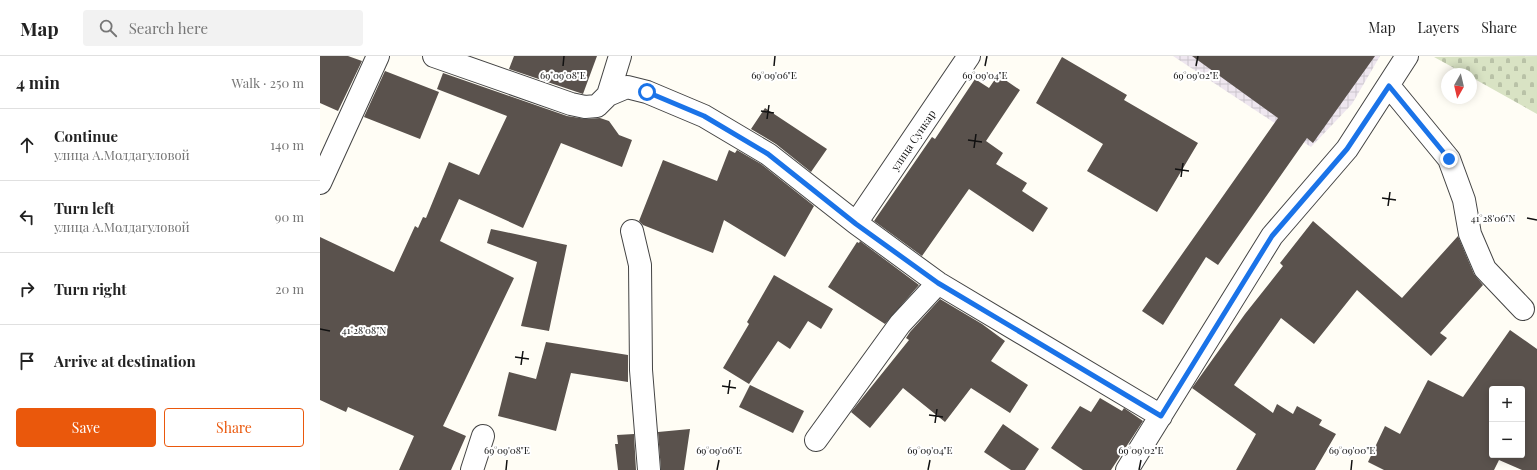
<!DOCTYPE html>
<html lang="en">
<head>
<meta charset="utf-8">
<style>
  :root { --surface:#fff; --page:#f2f2f2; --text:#222; --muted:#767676; --line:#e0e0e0; --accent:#ea580c }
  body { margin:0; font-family:"Playfair Display",serif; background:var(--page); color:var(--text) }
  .controls { position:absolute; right:12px; bottom:12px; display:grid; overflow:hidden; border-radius:4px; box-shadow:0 2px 10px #0003 }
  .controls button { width:36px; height:36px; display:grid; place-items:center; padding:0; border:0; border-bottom:1px solid var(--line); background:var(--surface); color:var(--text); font:20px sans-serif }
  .compass { position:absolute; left:1121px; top:12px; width:36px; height:36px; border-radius:50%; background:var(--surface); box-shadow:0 2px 10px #0003; rotate:188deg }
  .stop { position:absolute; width:12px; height:12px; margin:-9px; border:3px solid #1a73e8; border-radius:50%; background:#fff }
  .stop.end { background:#1a73e8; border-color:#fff; box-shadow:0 1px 4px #0008 }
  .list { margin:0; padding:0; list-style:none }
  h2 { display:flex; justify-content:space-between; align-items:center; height:52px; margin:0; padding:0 16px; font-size:17px }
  h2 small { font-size:13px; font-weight:400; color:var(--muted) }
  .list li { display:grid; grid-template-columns:26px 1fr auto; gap:12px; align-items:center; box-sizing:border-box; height:72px; padding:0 16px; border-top:1px solid var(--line) }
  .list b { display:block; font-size:15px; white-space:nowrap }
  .list p { margin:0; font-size:13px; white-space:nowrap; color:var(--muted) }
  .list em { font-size:13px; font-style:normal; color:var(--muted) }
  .actions { display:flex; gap:8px; padding:12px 16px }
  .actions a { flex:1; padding:9px 0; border:1px solid var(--accent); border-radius:4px; text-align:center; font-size:14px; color:var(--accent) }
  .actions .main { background:var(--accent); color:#fff }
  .icon { flex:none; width:22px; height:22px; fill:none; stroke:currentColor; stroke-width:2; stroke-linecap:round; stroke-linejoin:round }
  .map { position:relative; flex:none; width:1217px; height:414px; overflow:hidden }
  header { display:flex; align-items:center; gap:24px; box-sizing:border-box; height:56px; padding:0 20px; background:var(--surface); border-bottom:1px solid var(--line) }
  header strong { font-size:19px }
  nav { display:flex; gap:22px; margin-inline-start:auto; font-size:14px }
  .search { width:280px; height:36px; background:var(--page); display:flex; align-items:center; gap:10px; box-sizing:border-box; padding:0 14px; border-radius:4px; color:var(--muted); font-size:15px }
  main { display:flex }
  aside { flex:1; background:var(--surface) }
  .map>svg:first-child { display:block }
</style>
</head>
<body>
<header>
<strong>Map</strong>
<div class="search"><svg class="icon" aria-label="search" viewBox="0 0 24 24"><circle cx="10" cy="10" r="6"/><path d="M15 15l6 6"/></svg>Search here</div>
<nav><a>Map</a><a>Layers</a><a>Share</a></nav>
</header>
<main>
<aside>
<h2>4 min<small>Walk · 250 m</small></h2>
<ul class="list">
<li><svg class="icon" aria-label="ahead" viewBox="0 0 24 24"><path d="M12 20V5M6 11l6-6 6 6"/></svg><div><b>Continue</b><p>улица А.Молдагуловой</p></div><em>140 m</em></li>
<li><svg class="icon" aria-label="left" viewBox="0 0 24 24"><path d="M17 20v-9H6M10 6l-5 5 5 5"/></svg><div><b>Turn left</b><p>улица А.Молдагуловой</p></div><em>90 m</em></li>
<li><svg class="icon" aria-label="right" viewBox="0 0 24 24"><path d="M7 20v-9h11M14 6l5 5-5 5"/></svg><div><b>Turn right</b></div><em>20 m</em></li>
<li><svg class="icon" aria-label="arrive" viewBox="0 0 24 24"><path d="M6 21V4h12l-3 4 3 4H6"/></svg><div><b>Arrive at destination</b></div></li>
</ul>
<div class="actions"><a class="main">Save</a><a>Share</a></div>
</aside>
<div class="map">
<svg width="1217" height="414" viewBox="0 0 1217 414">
  <defs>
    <pattern id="industrial-grid" width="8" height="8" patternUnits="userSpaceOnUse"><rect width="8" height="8" fill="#eee6ef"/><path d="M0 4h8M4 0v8" fill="none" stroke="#cbc4cc"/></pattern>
    <pattern id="cemetery-stones" width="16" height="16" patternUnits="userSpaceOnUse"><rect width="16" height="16" fill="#d9e3c4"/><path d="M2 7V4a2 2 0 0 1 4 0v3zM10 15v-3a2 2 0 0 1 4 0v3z" fill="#b9c2a7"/></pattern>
  </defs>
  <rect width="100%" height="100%" fill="#fffdf5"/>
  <path fill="url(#industrial-grid)" d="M853 0H1060L1032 48 991 91Z"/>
  <path fill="url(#cemetery-stones)" d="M1217 0V58L1151 21V18H1145L1114 1Z"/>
  <path fill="#5a524d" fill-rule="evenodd" d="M0 0H28L42 5 18 55 0 47Z
    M194 0H277L263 38 189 13Z
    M872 0H1055L993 87 987 82 898 209 886 201 843 269 822 255 958 62Z
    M742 1 807 39 804 44 878 87 837 156 767 115 783 88 716 47Z
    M65 15 119 36 100 83 44 61Z
    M123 17 247 60 266 63 280 62 289 65 299 79 312 84 302 111 241 87 203 172 139 143 120 185 194 222 123 370 146 380 131 414H79L94 380 28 351 26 356 0 344V181L74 216 95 170 98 172 103 161 106 162 129 106 159 119 187 60 117 33Z
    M678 19 700 34 666 85 683 97 676 108 707 127 702 135 728 152 713 176 649 133 602 200 554 165 612 81 615 83 655 23 669 32Z
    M445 52 507 93 491 116 456 88 431 73Z
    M409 94 415 97 417 94 441 108 494 150 465 201 404 164 393 197 323 169 319 165 343 104 397 125Z
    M993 165 1082 242 1138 180 1154 218 1163 229 1120 277 1127 282 1111 300 1037 234 994 288 961 262 914 329 953 357 957 348 973 358 977 350 1002 364 999 369 1016 378 995 414H916L936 378 872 332 925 258 963 210 960 207Z
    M171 173 247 189 229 275 201 270 217 206 167 187Z
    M540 185 599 229 565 268 508 231 537 186 539 187Z
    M454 219 513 253 501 273 488 265 470 293 458 285 429 328 403 312 429 268 427 266Z
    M620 243 662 268 685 285 671 305 708 329 690 357 651 332 625 366 583 332 550 372 531 356 589 284 586 282 590 276Z
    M1190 274 1217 293V414H1202L1179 404 1174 414H1064L1048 406 1065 370 1080 378 1108 324 1143 341ZM1172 333H1202V399H1172Z
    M226 286 308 299V326L251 317 236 375 178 360 189 316 216 323Z
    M430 329 484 355 473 377 419 351Z
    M780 342 802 355 804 352 823 365 791 414H763L731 392 760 350 771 356Z
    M683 368 719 393 705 414H691L664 396Z
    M370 373 364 414H341L338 376Z
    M314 378 316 414H298L295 388H298L297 379Z"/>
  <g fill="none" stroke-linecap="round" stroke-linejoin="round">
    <defs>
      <path id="street" d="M114 0 251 48 265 51 277 50 288 39 307 31 327 36 384 60 448 98 536 167 618 227 841 360
        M1069 30 1129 103 1144 144 1150 178 1165 213 1203 253
        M288 39 300 0
        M0 127 58 0
        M536 167 649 0
        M312 175 320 209 321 314 329 414
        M496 384 580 268 618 227
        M152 414 163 380
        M807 414 952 180 1027 93 1087 0"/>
    </defs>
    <use href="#street" stroke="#444" stroke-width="24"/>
    <use href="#street" stroke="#fff" stroke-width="22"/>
  </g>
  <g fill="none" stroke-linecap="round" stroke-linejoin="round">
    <path stroke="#1a73e8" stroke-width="5" d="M327 36 384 60 448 98 536 168 618 227 841 360 952 180 1027 93 1069 30 1129 103"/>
  </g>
  <path fill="none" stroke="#111" stroke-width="1.5" d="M243 10 244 0M454 10 455 0M665 10 667 0M876 10 878 0M441 55 454 57M447 63 449 49M648 84 662 86M654 92 656 78M855 113 869 115M861 121 863 107M1062 142 1076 144M1068 150 1070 136M1207 162 1217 164M0 273 10 275M195 301 209 303M201 309 203 295M402 330 416 332M408 338 410 324M609 359 623 361M615 367 617 353M186 414 187 404M397 414 399 404M608 414 610 404M819 414 821 404M1031 414 1032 404"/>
  <g text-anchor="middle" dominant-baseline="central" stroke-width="4" stroke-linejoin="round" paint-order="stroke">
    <g font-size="11" fill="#111" stroke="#fff">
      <text transform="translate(593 84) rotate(-56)">улица Сункар</text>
    </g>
  </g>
  <g font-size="10" text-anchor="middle" fill="#111" stroke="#fff" stroke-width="4" stroke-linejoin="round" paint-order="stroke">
    <text x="243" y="23">69°09'08"E</text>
    <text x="454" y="23">69°09'06"E</text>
    <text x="665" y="23">69°09'04"E</text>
    <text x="876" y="23">69°09'02"E</text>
    <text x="1173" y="166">41°28'06"N</text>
    <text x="44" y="278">41°28'08"N</text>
    <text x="187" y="398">69°09'08"E</text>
    <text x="399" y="398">69°09'06"E</text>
    <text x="610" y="398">69°09'04"E</text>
    <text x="821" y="398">69°09'02"E</text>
    <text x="1032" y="398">69°09'00"E</text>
  </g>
</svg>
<div class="controls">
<button>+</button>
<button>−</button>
</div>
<svg class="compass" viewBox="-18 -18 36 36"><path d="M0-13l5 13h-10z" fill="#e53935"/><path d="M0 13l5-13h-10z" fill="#767676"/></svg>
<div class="stop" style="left:327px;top:36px"></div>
<div class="stop end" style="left:1129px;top:103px"></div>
</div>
</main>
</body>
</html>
